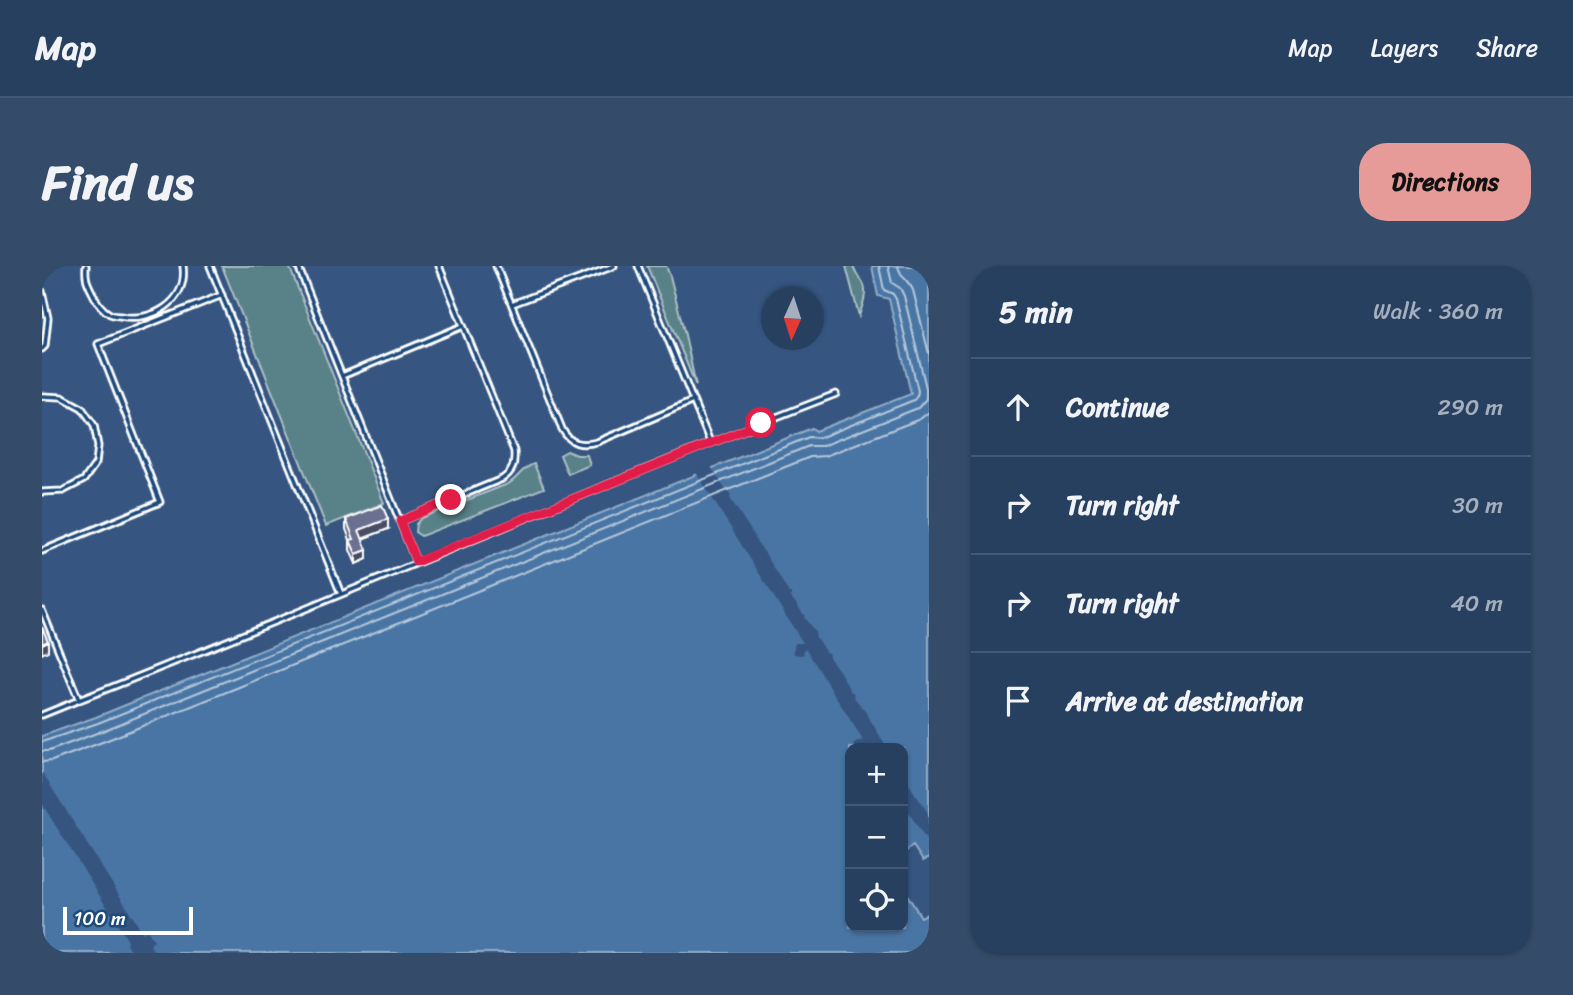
<!DOCTYPE html>
<html lang="en">
<head>
<meta charset="utf-8">
<style>
  :root { --surface:#284060; --page:#344b69; --text:#f1f3f6; --muted:#a5afbd; --line:#445975; --accent:#e69b98 }
  body { margin:0; font-family:Sriracha,sans-serif; background:var(--page); color:var(--text) }
  .controls { position:absolute; right:21px; bottom:21px; display:grid; overflow:hidden; border-radius:14px; box-shadow:0 2px 5px #0004 }
  .controls button { width:63px; height:63px; display:grid; place-items:center; padding:0; border:0; border-bottom:2px solid var(--line); background:var(--surface); color:var(--text); font:35px sans-serif }
  .compass { position:absolute; left:719px; top:21px; width:63px; height:63px; border-radius:50%; background:var(--surface); box-shadow:0 2px 5px #0004; rotate:183deg }
  .scale { position:absolute; left:21px; bottom:18px; width:130px; box-sizing:border-box; padding-left:7px; border:4px solid #fff; border-top:0; font-size:19px; line-height:24px; white-space:nowrap; color:#fff; -webkit-text-stroke:5px #1f4a7a; paint-order:stroke }
  .stop { position:absolute; width:21px; height:21px; margin:-16px; border:5px solid #e11d48; border-radius:50%; background:#fff }
  .stop.end { background:#e11d48; border-color:#fff; box-shadow:0 2px 7px #0008 }
  .list { margin:0; padding:0; list-style:none }
  h2 { display:flex; justify-content:space-between; align-items:center; height:91px; margin:0; padding:0 28px; font-size:30px }
  h2 small { font-size:23px; font-weight:400; color:var(--muted) }
  .list li { display:grid; grid-template-columns:46px 1fr auto; gap:21px; align-items:center; box-sizing:border-box; height:98px; padding:0 28px; border-top:2px solid var(--line) }
  .list b { display:block; font-size:26px; white-space:nowrap }
  .list em { font-size:23px; font-style:normal; color:var(--muted) }
  .icon { flex:none; width:38px; height:38px; fill:none; stroke:currentColor; stroke-width:2; stroke-linecap:round; stroke-linejoin:round }
  .map { position:relative; flex:none; width:887px; height:687px; overflow:hidden; border-radius:28px }
  header { display:flex; align-items:center; gap:42px; box-sizing:border-box; height:98px; padding:0 35px; background:var(--surface); border-bottom:2px solid var(--line) }
  header strong { font-size:33px }
  nav { display:flex; gap:38px; margin-inline-start:auto; font-size:24px }
  .intro { display:flex; align-items:center; justify-content:space-between; box-sizing:border-box; height:168px; padding:0 42px }
  h1 { margin:0; font-size:49px }
  .button { padding:18px 32px; border-radius:28px; background:var(--accent); color:#111; font-size:24px; font-weight:700 }
  main { display:flex; gap:42px; padding:0 42px }
  aside { flex:1; background:var(--surface); border-radius:28px; box-shadow:0 2px 5px #0004 }
  .map>svg:first-child { display:block }
</style>
</head>
<body>
<header>
<strong>Map</strong>
<nav><a>Map</a><a>Layers</a><a>Share</a></nav>
</header>
<div class="intro"><h1>Find us</h1><a class="button">Directions</a></div>
<main>
<div class="map">
<svg width="887" height="687" viewBox="0 0 887 687">
  <rect width="100%" height="100%" fill="#365580"/>
  <filter id="ink" filterUnits="userSpaceOnUse"><feTurbulence type="fractalNoise" baseFrequency=".0143" numOctaves="2"/><feDisplacementMap in="SourceGraphic" scale="14" xChannelSelector="R" yChannelSelector="G"/><feConvolveMatrix kernelMatrix="1 2 1 2 8 2 1 2 1" color-interpolation-filters="sRGB"/></filter>
  <g filter="url(#ink)">
    <path fill="#588188" stroke="#acc0c4" stroke-width="2" d="M180 0H247L342 237 284 260Z
      M605 0H624L628 10 643 69 654 120Z
      M804 0H811C813 8 815 9 820 15 827 25 820 40 817 50Z
      M525 185 535 189H545L548 199 526 208 518 189Z
      M492 198 502 222 379 270 373 266 374 258 379 252 466 218C477 212 479 202 492 198Z"/>
    <path fill="#4975a4" stroke="#92acc8" stroke-width="2" d="M830 0H887V592L881 595 871 580 861 587V482H808V661H861V622L879 651 887 647V687H0V470L54 451 770 162 774 165 869 128 847 33 836 30Z"/>
    <path fill="#365580" d="M668 199 685 226H687L689 230 688 232 713 271 712 272 723 287 747 327H749V331L763 350 762 351 773 366 774 371 784 387 786 386 787 391 798 406 809 426H811L813 429 812 431 823 445 845 482H826L825 481 824 482H813L812 478 819 474 822 476 764 383 761 384 762 388 759 389 752 388 751 385 753 377H761L653 205Z
      M861 505V509L886 547 887 579 861 537Z
      M0 506 101 667 105 664 112 674 108 679 113 687H89L84 678 86 675 0 538Z"/>
    <g fill="none" stroke-linecap="round" stroke-linejoin="round">
      <path stroke="#b6c8db" stroke-width="2" d="M856 0C859 13 866 13 871 24L887 88
        M0 476 56 457 767 171 777 172 872 134 875 130 876 125 854 33 851 28 842 24 837 0
        M0 485H7L60 465 767 180H780L876 142 884 133V122L862 30 858 22 850 17 846 0
        M0 496 10 495 63 475 768 191 783 190 878 153 887 146"/>
      <defs>
        <path id="service" d="M44 0C43 12 45 16 50 26 54 35 59 43 68 48 70 49 76 50 78 50 110 57 146 36 141 0
          M168 0 299 328
          M256 0 374 296
          M454 0 520 163C528 178 539 180 555 176L651 135
          M596 0 668 176
          M0 25 6 52 3 80 0 83
          M470 38 572 0
          M300 110 421 60
          M0 130 20 131 40 142 52 159 56 180 54 197 42 214 21 225 0 226
          M358 255 460 213C471 206 473 198 472 185L397 0
          M0 285 118 236 56 78 180 29
          M0 344 37 434C291 335 540 225 794 128
          M0 449 37 434"/>
      </defs>
      <use href="#service" stroke="#fff" stroke-width="9"/>
      <use href="#service" stroke="#1f4a7a" stroke-width="3.5"/>
    </g>
    <path fill="#5b607b" stroke="#fff" stroke-width="2" d="M304 253 346 263 320 273 325 293 314 298 308 284V274L304 263Z"/>
    <path fill="#4a4e64" stroke="#fff" stroke-width="2" d="M346 253V263L317 274V264Z
      M325 284V293L314 298V288Z
      M6 375V385L0 388V378Z"/>
    <path fill="#6a708f" stroke="#fff" stroke-width="2" d="M340 239 346 253 317 264 325 284 314 288 308 274 312 273 304 253Z
      M0 361 6 375 0 378Z"/>
  </g>
  <g fill="none" stroke-linecap="round" stroke-linejoin="round" filter="url(#ink)">
    <path stroke="#e11d48" stroke-width="9" d="M409 234 358 255 374 296 719 157"/>
  </g>
</svg>
<div class="controls">
<button>+</button>
<button>−</button>
<button><svg class="icon" aria-label="locate" viewBox="0 0 24 24"><circle cx="12" cy="12" r="6"/><path d="M12 2v4M12 18v4M2 12h4M18 12h4"/></svg></button>
</div>
<svg class="compass" viewBox="-18 -18 36 36"><path d="M0-13l5 13h-10z" fill="#e53935"/><path d="M0 13l5-13h-10z" fill="#a5afbd"/></svg>
<div class="scale">100 m</div>
<div class="stop" style="left:719px;top:157px"></div>
<div class="stop end" style="left:409px;top:234px"></div>
</div>
<aside>
<h2>5 min<small>Walk · 360 m</small></h2>
<ul class="list">
<li><svg class="icon" aria-label="ahead" viewBox="0 0 24 24"><path d="M12 20V5M6 11l6-6 6 6"/></svg><div><b>Continue</b></div><em>290 m</em></li>
<li><svg class="icon" aria-label="right" viewBox="0 0 24 24"><path d="M7 20v-9h11M14 6l5 5-5 5"/></svg><div><b>Turn right</b></div><em>30 m</em></li>
<li><svg class="icon" aria-label="right" viewBox="0 0 24 24"><path d="M7 20v-9h11M14 6l5 5-5 5"/></svg><div><b>Turn right</b></div><em>40 m</em></li>
<li><svg class="icon" aria-label="arrive" viewBox="0 0 24 24"><path d="M6 21V4h12l-3 4 3 4H6"/></svg><div><b>Arrive at destination</b></div></li>
</ul>
</aside>
</main>
</body>
</html>
